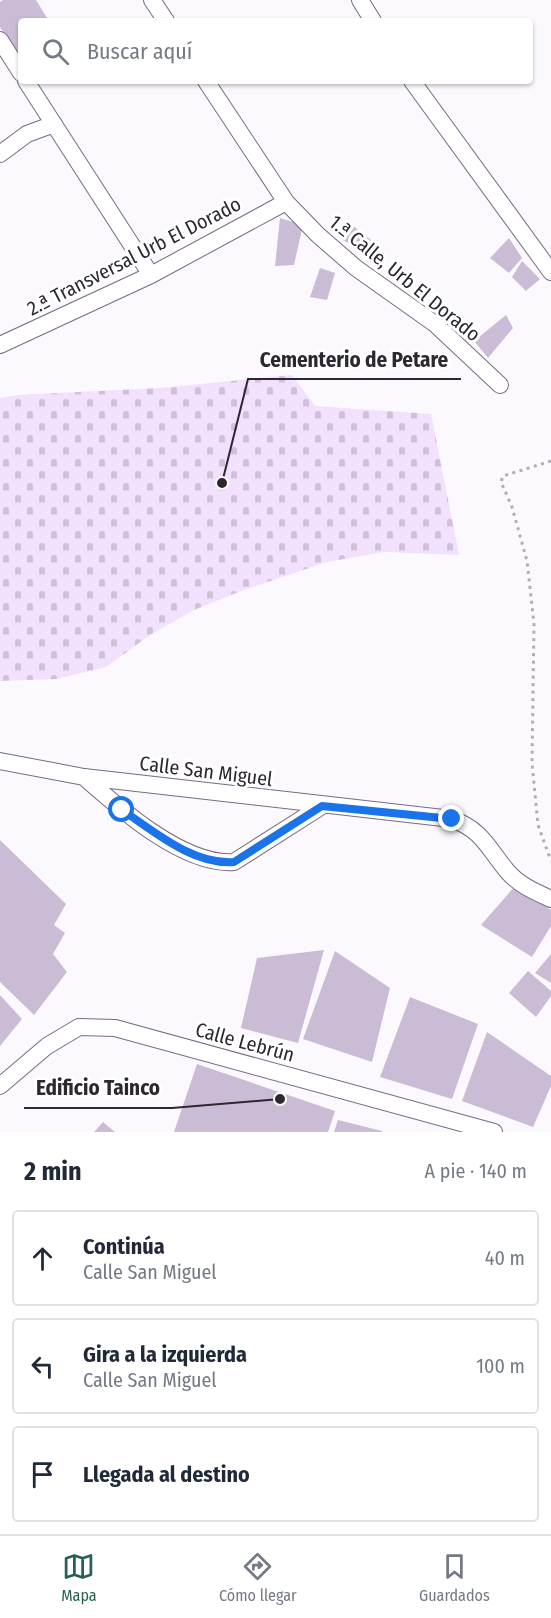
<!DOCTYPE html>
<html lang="es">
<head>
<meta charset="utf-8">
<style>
  :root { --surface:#fff; --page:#f2f2f3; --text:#1f2937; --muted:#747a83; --line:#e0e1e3; --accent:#28624c }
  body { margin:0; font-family:"Fira Sans Condensed",sans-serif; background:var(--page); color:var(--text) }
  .stop { position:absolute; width:18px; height:18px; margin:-14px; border:4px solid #1a73e8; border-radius:50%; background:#fff }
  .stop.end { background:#1a73e8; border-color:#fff; box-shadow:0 2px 6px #0008 }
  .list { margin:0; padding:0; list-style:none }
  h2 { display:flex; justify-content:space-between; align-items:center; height:78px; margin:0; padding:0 24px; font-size:26px }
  h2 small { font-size:20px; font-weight:400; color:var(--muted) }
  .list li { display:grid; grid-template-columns:39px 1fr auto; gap:18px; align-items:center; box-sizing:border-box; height:96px; margin:0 12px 12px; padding:0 12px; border:2px solid var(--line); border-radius:6px }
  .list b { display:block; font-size:22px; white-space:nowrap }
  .list p { margin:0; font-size:20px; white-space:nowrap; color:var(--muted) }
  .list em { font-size:20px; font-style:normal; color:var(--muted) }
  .icon { flex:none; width:33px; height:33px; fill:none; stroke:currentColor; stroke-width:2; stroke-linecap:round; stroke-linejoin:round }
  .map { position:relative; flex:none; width:551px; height:1132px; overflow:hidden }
  .search { position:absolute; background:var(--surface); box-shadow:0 2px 4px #0004; left:18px; right:18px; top:18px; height:66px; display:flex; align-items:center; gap:15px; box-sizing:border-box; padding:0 21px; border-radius:6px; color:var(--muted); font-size:22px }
  .sheet { height:402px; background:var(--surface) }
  nav { display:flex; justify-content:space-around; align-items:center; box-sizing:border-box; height:84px; border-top:2px solid var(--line); background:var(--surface); font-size:16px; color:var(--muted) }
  nav a { display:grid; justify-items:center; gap:3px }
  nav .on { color:var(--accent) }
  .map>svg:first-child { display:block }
</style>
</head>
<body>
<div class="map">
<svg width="551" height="1132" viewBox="0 0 551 1132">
  <defs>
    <pattern id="cemetery-stones" width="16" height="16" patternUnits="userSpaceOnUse" patternTransform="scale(1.5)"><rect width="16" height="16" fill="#f2e1fd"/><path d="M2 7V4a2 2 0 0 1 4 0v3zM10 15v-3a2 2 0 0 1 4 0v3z" fill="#d0c1d9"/></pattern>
  </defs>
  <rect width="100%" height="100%" fill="#fcf9fe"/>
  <path fill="url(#cemetery-stones)" d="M292 375 315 406 431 414 459 555 384 552 327 562 241 591 194 610 150 635 106 667 57 679 0 681V398L18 395 160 388Z"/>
  <path fill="#cbbcd5" d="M3 0H36L49 21H21V60L0 27V2Z
    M280 218 303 225 294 265 275 266Z
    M352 225 371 240 364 252 341 239Z
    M509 238 522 258 509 273 490 258Z
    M522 261 540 279 526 291 512 277Z
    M320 268 335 273 327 300 310 297Z
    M506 315 513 328 488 358 474 341Z
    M0 840 66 904 54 925 65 933 53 954 67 972 34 1015 0 982Z
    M515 886 551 910V926L532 957 481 925Z
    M324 950 298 1043 241 1028 257 958Z
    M335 951 390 988 372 1062 303 1039Z
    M551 954V983L535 973Z
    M528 971 551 991V996L536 1017 509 993Z
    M0 995 22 1019 0 1046Z
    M410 997 478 1024 452 1099 380 1077Z
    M487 1032 551 1076V1086L533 1127 462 1101Z
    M197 1064 335 1111 328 1132H174Z
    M338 1120 382 1131V1132H334Z
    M103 1122 115 1132H94Z"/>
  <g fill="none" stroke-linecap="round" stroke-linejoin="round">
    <defs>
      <path id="street" d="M152 0 166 21
        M360 0 373 21
        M0 40 21 73
        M26 81 151 275
        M206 81 286 202 318 235 356 268 435 324 500 385
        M412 81 551 272
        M0 154 27 134 54 124
        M0 345 151 275 286 202
        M0 761 84 777 452 819C484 831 488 849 508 872 519 885 536 892 551 899
        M84 777C120 809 184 866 234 862L322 806
        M0 1086 47 1046 79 1027 115 1028 494 1132"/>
    </defs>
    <use href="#street" stroke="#786a81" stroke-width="18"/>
    <path stroke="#b0adb3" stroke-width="3" stroke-dasharray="3 4.5" stroke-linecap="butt" d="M551 461 503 476 501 482 512 507 527 561 534 624 532 763 538 825 551 861"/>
    <use href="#street" stroke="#fff" stroke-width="16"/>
  </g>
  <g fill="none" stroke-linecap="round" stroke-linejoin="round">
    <path stroke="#1a73e8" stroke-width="8" d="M122 810C155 832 193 865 234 862L322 806 452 819"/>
  </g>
  <g text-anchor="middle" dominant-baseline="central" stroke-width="6" stroke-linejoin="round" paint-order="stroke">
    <g font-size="20" fill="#2c2730" stroke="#fff">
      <text transform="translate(134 256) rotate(-27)">2.ª Transversal Urb El Dorado</text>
      <text transform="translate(405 278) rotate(39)">1.ª Calle, Urb El Dorado</text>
      <text transform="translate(206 771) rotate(7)">Calle San Miguel</text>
      <text transform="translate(245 1042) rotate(15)">Calle Lebrún</text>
    </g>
  </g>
  <path fill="none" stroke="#2c2730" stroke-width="2" d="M222 483L248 379H461M280 1099L172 1108H24"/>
  <g fill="#2c2730" stroke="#fff" stroke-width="2">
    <circle cx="222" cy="483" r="6"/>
    <circle cx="280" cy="1099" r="6"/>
  </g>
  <g font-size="21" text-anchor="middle" font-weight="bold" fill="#2c2730" stroke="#fff" stroke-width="6" stroke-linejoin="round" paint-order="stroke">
    <text x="354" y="367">Cementerio de Petare</text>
    <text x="98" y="1095">Edificio Tainco</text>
  </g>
</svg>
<div class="stop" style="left:122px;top:810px"></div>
<div class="stop end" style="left:452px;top:819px"></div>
<div class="search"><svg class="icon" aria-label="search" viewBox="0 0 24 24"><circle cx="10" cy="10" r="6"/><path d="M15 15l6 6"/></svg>Buscar aquí</div>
</div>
<section class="sheet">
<h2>2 min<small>A pie · 140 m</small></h2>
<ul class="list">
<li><svg class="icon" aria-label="ahead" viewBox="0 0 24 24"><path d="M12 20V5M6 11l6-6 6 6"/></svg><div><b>Continúa</b><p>Calle San Miguel</p></div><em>40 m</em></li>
<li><svg class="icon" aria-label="left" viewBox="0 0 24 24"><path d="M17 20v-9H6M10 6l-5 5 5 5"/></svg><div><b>Gira a la izquierda</b><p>Calle San Miguel</p></div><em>100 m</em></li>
<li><svg class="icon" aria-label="arrive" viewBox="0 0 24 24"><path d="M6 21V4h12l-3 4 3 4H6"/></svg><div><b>Llegada al destino</b></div></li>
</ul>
</section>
<nav>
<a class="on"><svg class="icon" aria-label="map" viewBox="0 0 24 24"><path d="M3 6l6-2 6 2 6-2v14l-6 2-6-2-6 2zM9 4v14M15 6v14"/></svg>Mapa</a>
<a><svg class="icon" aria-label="directions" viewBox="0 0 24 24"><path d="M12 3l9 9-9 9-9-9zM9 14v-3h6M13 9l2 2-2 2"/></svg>Cómo llegar</a>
<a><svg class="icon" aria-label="saved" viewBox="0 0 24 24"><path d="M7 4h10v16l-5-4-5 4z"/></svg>Guardados</a>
</nav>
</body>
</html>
